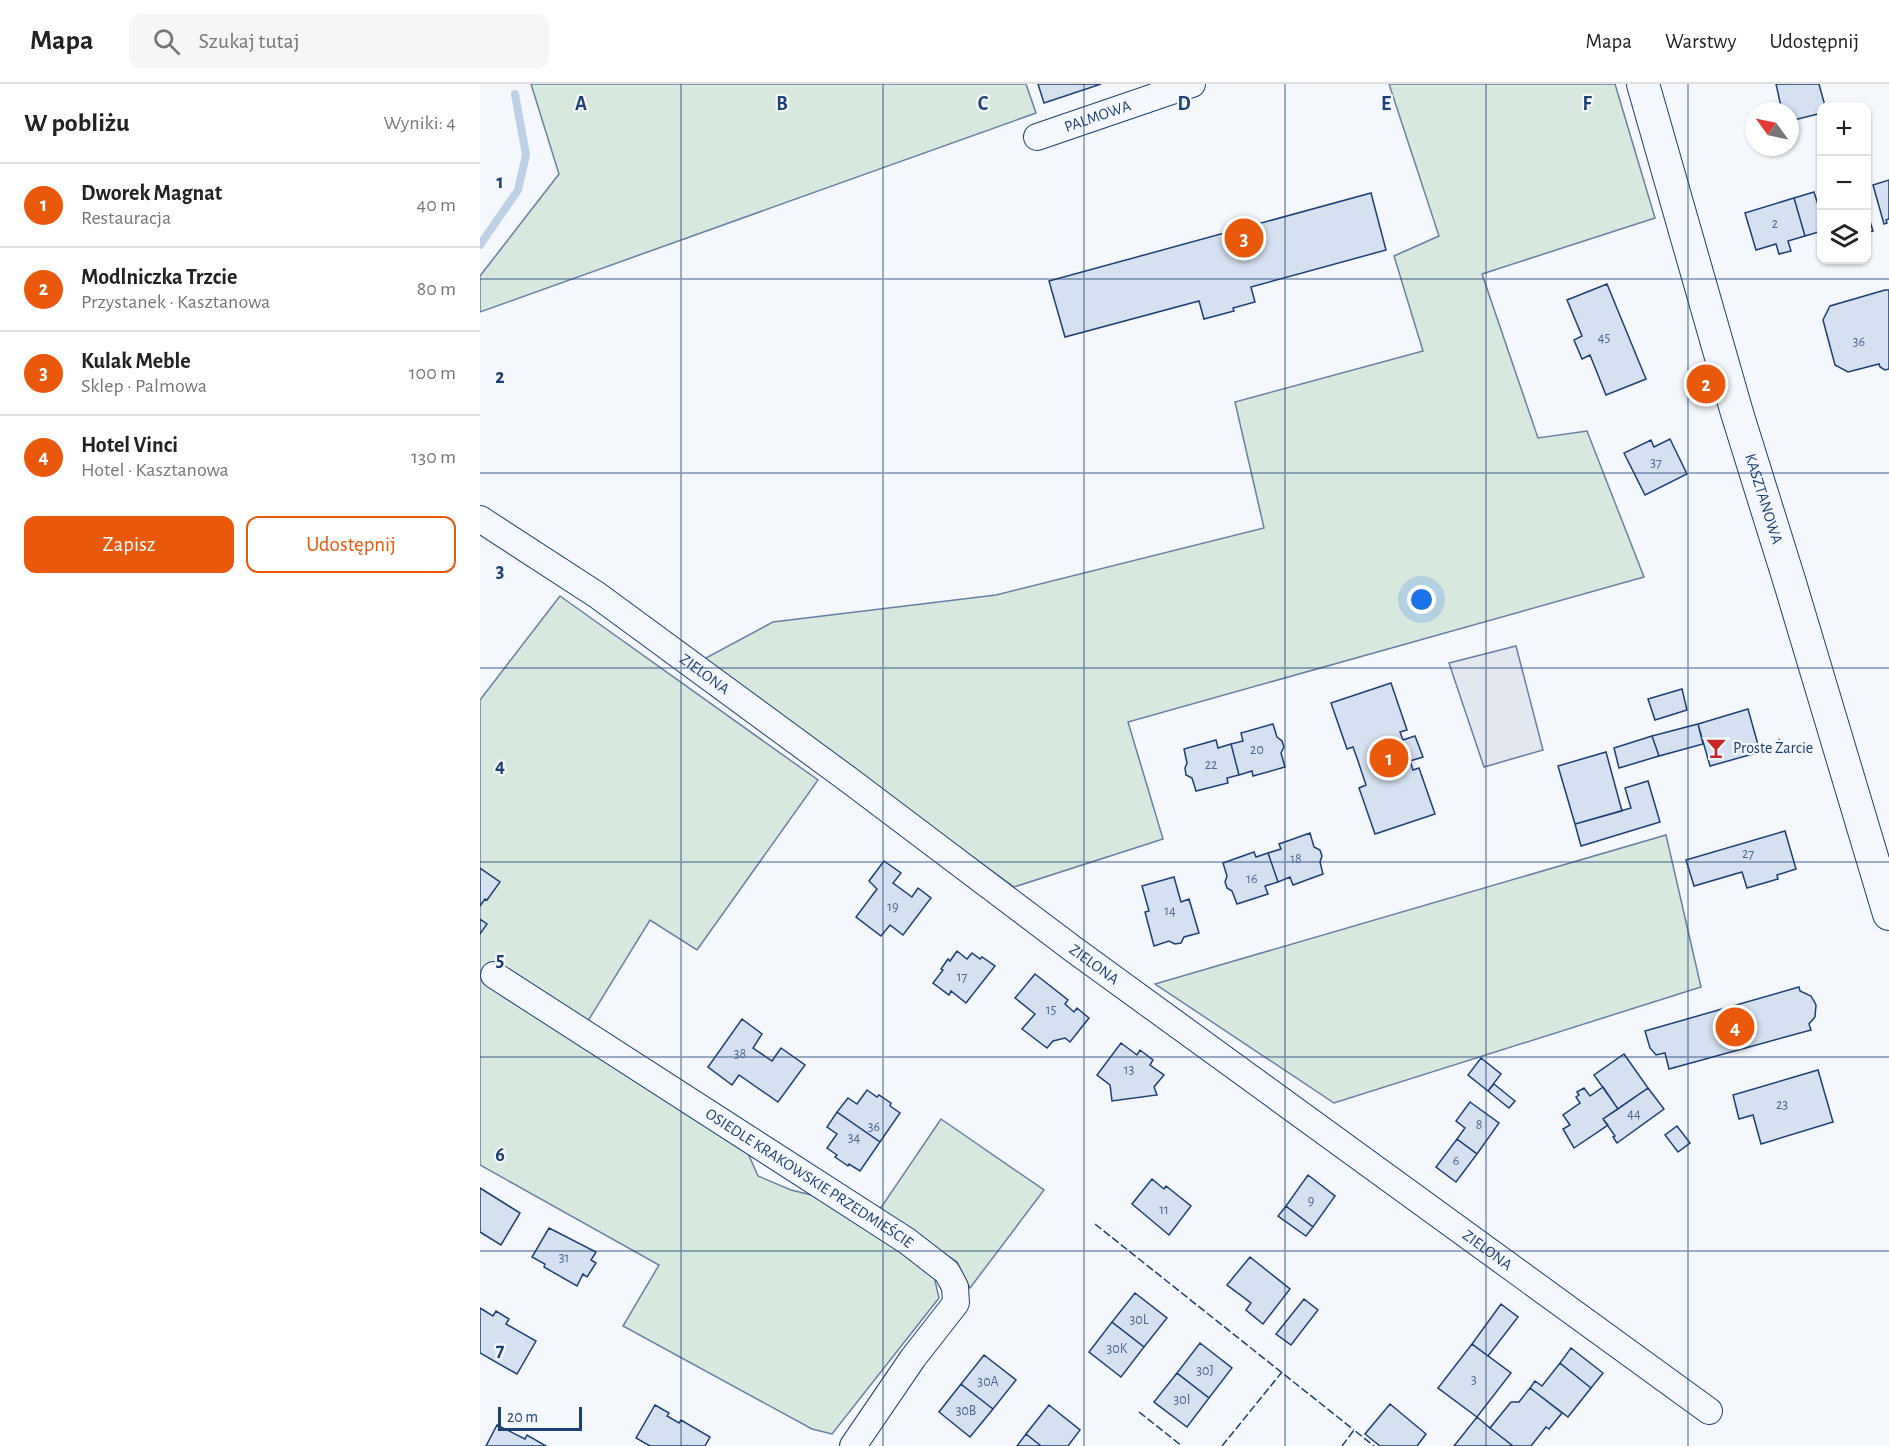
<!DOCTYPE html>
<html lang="pl">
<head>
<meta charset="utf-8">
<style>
  :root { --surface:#fff; --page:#f6f6f6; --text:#222; --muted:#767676; --line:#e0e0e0; --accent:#ea580c }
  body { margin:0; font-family:"Alegreya Sans",sans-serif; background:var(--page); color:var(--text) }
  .controls { position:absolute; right:18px; top:18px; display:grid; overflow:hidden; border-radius:12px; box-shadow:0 2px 4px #0004 }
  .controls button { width:54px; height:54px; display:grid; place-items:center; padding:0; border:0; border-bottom:2px solid var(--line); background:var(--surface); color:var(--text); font:30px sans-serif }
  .compass { position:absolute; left:1265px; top:18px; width:54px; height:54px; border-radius:50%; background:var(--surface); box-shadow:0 2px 4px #0004; rotate:303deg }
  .scale { position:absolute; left:18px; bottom:15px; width:84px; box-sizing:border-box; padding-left:6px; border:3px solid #1d3f73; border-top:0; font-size:16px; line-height:21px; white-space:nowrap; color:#1d3f73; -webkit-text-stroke:4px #f4f7fb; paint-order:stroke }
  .you { position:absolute; left:942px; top:516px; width:21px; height:21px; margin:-15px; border:4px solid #fff; border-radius:50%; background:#1a73e8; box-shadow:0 0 0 9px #1a73e833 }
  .badge { display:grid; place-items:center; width:39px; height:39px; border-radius:50%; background:var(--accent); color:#fff; font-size:20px; font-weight:700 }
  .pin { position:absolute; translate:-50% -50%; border:3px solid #fff; box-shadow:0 2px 6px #0006 }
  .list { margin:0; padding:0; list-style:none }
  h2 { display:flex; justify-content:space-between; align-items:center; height:78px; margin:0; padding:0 24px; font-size:26px }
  h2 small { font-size:20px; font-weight:400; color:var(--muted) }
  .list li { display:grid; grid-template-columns:39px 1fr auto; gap:18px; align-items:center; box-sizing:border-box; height:84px; padding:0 24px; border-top:2px solid var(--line) }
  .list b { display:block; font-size:22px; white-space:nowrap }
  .list p { margin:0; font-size:20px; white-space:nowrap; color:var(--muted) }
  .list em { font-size:20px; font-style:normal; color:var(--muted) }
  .actions { display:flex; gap:12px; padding:18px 24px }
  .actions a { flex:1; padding:14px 0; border:2px solid var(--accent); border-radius:12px; text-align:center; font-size:21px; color:var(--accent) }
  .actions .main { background:var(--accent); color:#fff }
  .icon { flex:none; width:33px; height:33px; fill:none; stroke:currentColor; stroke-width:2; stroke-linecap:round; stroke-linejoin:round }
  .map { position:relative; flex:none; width:1409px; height:1362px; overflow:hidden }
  header { display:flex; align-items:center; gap:36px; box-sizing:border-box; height:84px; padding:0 30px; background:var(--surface); border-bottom:2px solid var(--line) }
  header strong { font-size:28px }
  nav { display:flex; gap:33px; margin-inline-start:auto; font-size:21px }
  .search { width:420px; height:54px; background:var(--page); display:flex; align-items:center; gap:15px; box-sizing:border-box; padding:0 21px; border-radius:12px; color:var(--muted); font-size:22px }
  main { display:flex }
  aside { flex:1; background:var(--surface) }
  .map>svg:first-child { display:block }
</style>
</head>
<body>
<header>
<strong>Mapa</strong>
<div class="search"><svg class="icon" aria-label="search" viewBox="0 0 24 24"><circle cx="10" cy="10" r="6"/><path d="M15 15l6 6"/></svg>Szukaj tutaj</div>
<nav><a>Mapa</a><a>Warstwy</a><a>Udostępnij</a></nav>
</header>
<main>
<aside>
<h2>W pobliżu<small>Wyniki: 4</small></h2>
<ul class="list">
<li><span class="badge">1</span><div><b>Dworek Magnat</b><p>Restauracja</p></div><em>40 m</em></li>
<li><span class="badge">2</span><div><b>Modlniczka Trzcie</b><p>Przystanek · Kasztanowa</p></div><em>80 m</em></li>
<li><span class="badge">3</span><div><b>Kulak Meble</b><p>Sklep · Palmowa</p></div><em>100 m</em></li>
<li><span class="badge">4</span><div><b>Hotel Vinci</b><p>Hotel · Kasztanowa</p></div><em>130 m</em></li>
</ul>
<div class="actions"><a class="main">Zapisz</a><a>Udostępnij</a></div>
</aside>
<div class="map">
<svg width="1409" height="1362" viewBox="0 0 1409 1362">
  <rect width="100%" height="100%" fill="#f4f7fb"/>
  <path fill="#d7e8df" stroke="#687fa3" stroke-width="1.5" d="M51 0H546L556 29 0 228V192L79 90Z
    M909 0H1135L1175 134 1002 190 1058 354 1107 347 1164 493 648 638 683 755 534 803 222 576 293 538 516 511 784 444 755 318 943 267 914 172 959 152Z
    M80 512 338 696 217 866 170 836 95 958 267 1067 278 1092 311 1106 352 1116 454 1192 459 1214 352 1350 332 1345 143 1242 179 1181 0 1081V616Z
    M1186 751 1221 903 854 1019 675 900Z
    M461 1035 564 1106 490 1204 477 1178 400 1125Z"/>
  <path fill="#e3e8f0" stroke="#687fa3" stroke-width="1.5" d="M1036 562 1063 666 1004 683 969 579Z"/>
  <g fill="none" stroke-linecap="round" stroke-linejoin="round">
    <path stroke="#bed0e5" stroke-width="8" d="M0 161 38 106 46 71 35 10"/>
  </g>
  <path fill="#d5e0f0" stroke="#1d3f73" stroke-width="1.5" d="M558 0H621L564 19Z
    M1296 0H1339L1345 22H1342V29L1310 37V27H1302Z
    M1409 96V135L1406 136 1407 139 1404 140 1393 101Z
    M1334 108 1338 121 1342 120V147L1325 152 1314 114Z
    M891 109 906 166 771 203 775 218 753 224 754 227 724 235 719 217 585 253 569 197Z
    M1314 114 1325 152 1308 157 1311 167 1299 170 1296 160 1276 166 1265 129Z
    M1386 124 1393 147 1386 149Z
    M1127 200 1166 295 1126 311 1110 271 1102 275 1094 256 1102 252 1087 216Z
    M1405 206H1409V285L1405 286 1400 283 1399 280 1368 288 1355 281 1343 236 1350 222Z
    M1190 355 1207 390 1165 411 1144 369 1171 356 1174 363Z
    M911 599 927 646 920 648 923 656 935 652 943 673 930 677 933 686 939 684 955 730 895 750 879 704 886 701 877 674 873 663 867 665 851 619Z
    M1202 605 1207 626 1175 636 1168 615Z
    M1268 625 1280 668 1230 682 1218 640Z
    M793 640 797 653 802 657 804 663 801 669 805 683 773 692 772 687 759 691 751 660 763 657 761 649Z
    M1218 640 1223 660 1179 672 1172 652Z
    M1172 652 1179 672 1139 684 1134 664Z
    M736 656 738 664 751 660 759 691 747 694 748 699 716 707 712 694 706 691 705 684 707 679 704 665Z
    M1126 668 1142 727 1095 740 1078 682Z
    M1168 697 1180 738 1101 762 1095 740 1151 724 1145 704Z
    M1305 747 1316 785 1297 791 1298 795 1267 804 1262 788 1214 802 1206 776Z
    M830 749 834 763 840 766 842 772 840 778 843 790 813 801 810 793 798 798 788 769 801 765 799 760Z
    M774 768 776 773 788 769 798 798 785 802 788 810 757 820 752 807 747 804 745 798 747 792 743 779Z
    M404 777 421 789 413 799 432 813 438 804 451 814 423 851 410 841 401 852 376 833 397 805 389 797Z
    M0 784 20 798 7 816 5 815 0 822Z
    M694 793 701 818 709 815 719 849 704 853 701 859 695 860 689 857 674 862 665 828 669 827 662 802Z
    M0 835 7 840 0 850Z
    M477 867 487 875 492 869 500 875 502 873 515 882 486 919 471 907 469 911 453 899 463 886 461 885 468 875 470 877Z
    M555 890 588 916 585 920 594 928 597 924 609 934 590 958 585 954 573 957 567 964 542 945 555 930 535 914Z
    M1319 903 1320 907 1331 912 1336 921 1335 933 1329 940 1331 946 1189 985 1185 969 1176 971 1170 964 1165 947Z
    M262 935 282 950 273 964 292 977 301 964 325 981 298 1018 259 991 252 1001 228 983Z
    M641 959 657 971 660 966 673 976 670 981 684 991 674 1003 677 1011 632 1017 630 1001 617 991Z
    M1144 970 1168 1004 1138 1025 1114 991Z
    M1001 974 1021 990 1008 1007 988 991Z
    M1338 986 1353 1038 1281 1060 1273 1031 1259 1035 1253 1011Z
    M1014 1000 1035 1017 1029 1024 1008 1007Z
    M1123 1003 1138 1025 1123 1035 1128 1041 1094 1064 1083 1045 1090 1041 1083 1031 1100 1019 1096 1013 1099 1011 1097 1008 1104 1004 1110 1012Z
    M1168 1004 1184 1025 1137 1059 1133 1053 1135 1052 1123 1035Z
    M387 1006 397 1013 399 1011 411 1019 410 1022 420 1029 400 1058 357 1028 368 1014 377 1020Z
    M990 1018 1019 1039 997 1070 977 1055 985 1044 976 1037Z
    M357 1028 400 1058 380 1087 369 1080 368 1082 355 1073 357 1071 347 1064 357 1050 347 1043Z
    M1197 1042 1210 1059 1198 1068 1185 1051Z
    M977 1055 997 1070 976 1098 956 1083Z
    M828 1091 855 1112 833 1143 806 1122Z
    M672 1095 684 1105 686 1102 711 1122 689 1151 652 1120Z
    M0 1104 40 1129 21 1161 0 1148Z
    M806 1122 833 1143 826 1152 798 1132Z
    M69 1144 116 1168 111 1176 116 1179 107 1193 103 1190 97 1202 64 1183 65 1180 52 1173Z
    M770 1173 810 1205 783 1240 766 1226 771 1219 747 1201Z
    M655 1209 687 1234 664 1263 632 1238Z
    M824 1215 838 1226 811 1261 796 1250Z
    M1021 1220 1038 1233 1008 1272 992 1260Z
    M0 1224 13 1232 16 1227 29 1235 26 1240 56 1257 37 1290 0 1269Z
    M632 1238 664 1263 641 1293 609 1268Z
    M720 1259 752 1284 729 1314 697 1289Z
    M992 1260 1031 1289 997 1333 958 1304Z
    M1091 1264 1123 1289 1111 1304 1080 1279Z
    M504 1271 536 1296 513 1325 481 1300Z
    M1080 1279 1111 1304 1088 1333 1050 1304 1055 1297 1062 1302Z
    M697 1289 729 1314 707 1343 674 1318Z
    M481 1300 513 1325 490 1353 459 1328Z
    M1050 1304 1082 1329 1069 1345 1066 1343 1051 1362H1033L1010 1344 1031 1318H1039Z
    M910 1320 946 1350 937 1362H900L885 1350Z
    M175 1321 189 1329 187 1332 199 1339 201 1336 230 1353 225 1362H170L156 1354Z
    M569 1321 600 1346 588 1362H561L546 1350Z
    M997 1333 1010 1344 1033 1362H974Z
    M17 1341 45 1355 47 1351 66 1362H6Z
    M546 1350 561 1362H537Z"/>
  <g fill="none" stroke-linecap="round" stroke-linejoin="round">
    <defs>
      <g id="minor">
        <path id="s1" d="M557 53 712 0"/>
        <path id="s2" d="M0 435 117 511 369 696 593 865 1229 1327"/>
        <path id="s3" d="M14 891 427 1157 467 1188 475 1203 476 1219 433 1274 373 1362"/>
      </g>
      <g id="tertiary">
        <path id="s4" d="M1163 0 1257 329 1310 499 1409 830"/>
      </g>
    </defs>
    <use href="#minor" stroke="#1d3f73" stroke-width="28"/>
    <use href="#tertiary" stroke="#1d3f73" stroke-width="34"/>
    <use href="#minor" stroke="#f4f7fb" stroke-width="26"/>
    <use href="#tertiary" stroke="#f4f7fb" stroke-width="32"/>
    <path stroke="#1d3f73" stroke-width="1.5" stroke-dasharray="8 3" stroke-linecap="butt" d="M615 1140 874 1346
      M659 1328 702 1362
      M742 1362 802 1288
      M862 1362 874 1346 894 1362"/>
  </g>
  <path fill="none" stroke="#1d3f73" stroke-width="1.5" stroke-opacity="0.55" d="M201 0V1362M403 0V1362M604 0V1362M805 0V1362M1006 0V1362M1208 0V1362M0 195H1409M0 389H1409M0 584H1409M0 778H1409M0 973H1409M0 1167H1409"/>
  <defs>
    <symbol id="bar-bare" viewBox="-9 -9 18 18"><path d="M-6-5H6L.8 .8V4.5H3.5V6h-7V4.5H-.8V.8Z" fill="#c62828" stroke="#f4f7fb" stroke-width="2.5" paint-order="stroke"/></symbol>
  </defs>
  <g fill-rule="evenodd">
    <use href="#bar-bare" x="1221" y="649" width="30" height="30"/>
  </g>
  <g text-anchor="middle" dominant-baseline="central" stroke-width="4.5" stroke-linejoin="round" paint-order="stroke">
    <g font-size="14" fill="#4b6792">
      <text x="1295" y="140">2</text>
      <text x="1124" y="254">45</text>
      <text x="1379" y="258">36</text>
      <text x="1176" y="379">37</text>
      <text x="777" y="666">20</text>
      <text x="731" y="681">22</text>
      <text x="1268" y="770">27</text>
      <text x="816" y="775">18</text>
      <text x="772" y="795">16</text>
      <text x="413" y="823">19</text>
      <text x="690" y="827">14</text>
      <text x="482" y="893">17</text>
      <text x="571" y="926">15</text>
      <text x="260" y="970">38</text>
      <text x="649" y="986">13</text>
      <text x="1302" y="1021">23</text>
      <text x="1154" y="1030">44</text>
      <text x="999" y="1041">8</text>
      <text x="394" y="1043">36</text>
      <text x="374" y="1054">34</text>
      <text x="976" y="1077">6</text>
      <text x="831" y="1117">9</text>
      <text x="684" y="1126">11</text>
      <text x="84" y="1174">31</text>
      <text x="659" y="1236">30L</text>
      <text x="637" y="1265">30K</text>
      <text x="725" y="1287">30J</text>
      <text x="994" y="1296">3</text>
      <text x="508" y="1298">30A</text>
      <text x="702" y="1316">30I</text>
      <text x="486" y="1327">30B</text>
    </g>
    <g font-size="16" fill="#1d3f73" stroke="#f4f7fb">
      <text stroke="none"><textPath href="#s1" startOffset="64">PALMOWA</textPath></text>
      <text stroke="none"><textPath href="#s4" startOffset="432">KASZTANOWA</textPath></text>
      <text stroke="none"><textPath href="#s2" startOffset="273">ZIELONA</textPath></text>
      <text stroke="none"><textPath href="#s2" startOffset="759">ZIELONA</textPath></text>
      <text stroke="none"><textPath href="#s3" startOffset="375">OSIEDLE KRAKOWSKIE PRZEDMIEŚCIE</textPath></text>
      <text stroke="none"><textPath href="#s2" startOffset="1245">ZIELONA</textPath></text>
    </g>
    <g font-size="16" fill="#1d3f73" stroke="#f4f7fb" text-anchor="start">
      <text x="1253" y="664">Proste Żarcie</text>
    </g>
  </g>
  <g font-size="20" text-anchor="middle" font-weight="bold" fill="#1d3f73" stroke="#f4f7fb" stroke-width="4.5" stroke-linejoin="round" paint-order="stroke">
    <text x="101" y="26">A</text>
    <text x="302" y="26">B</text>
    <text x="503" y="26">C</text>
    <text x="704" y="26">D</text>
    <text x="906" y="26">E</text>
    <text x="1107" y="26">F</text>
    <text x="20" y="104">1</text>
    <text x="20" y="299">2</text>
    <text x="20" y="493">3</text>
    <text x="20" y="688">4</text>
    <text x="20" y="882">5</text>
    <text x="20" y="1077">6</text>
    <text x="20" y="1272">7</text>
  </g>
</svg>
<div class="controls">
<button>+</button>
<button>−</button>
<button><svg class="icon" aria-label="layers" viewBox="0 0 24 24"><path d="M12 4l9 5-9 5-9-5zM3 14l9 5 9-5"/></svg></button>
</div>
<svg class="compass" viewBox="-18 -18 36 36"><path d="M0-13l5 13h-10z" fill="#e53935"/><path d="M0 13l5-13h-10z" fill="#767676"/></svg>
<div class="scale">20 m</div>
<div class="you"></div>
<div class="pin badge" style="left:909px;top:674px">1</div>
<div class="pin badge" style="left:1226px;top:300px">2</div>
<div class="pin badge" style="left:764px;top:154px">3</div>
<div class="pin badge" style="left:1255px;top:943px">4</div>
</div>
</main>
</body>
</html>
